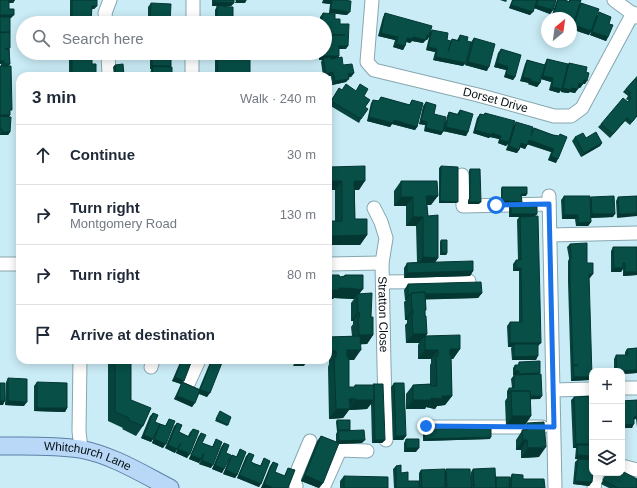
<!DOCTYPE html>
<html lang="en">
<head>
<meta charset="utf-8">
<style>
  :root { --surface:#fff; --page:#f2f2f3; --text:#1f2937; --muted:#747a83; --line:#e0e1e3 }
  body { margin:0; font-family:Arial,sans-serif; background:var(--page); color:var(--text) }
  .controls { position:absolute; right:12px; bottom:12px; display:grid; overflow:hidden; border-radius:8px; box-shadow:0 2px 10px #0003 }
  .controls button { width:36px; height:36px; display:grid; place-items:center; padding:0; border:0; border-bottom:1px solid var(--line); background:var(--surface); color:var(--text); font:20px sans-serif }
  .compass { position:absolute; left:541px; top:12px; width:36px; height:36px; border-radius:50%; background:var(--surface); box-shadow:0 2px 10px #0003; rotate:29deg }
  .stop { position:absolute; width:12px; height:12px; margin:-9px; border:3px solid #1a73e8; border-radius:50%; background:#fff }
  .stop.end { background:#1a73e8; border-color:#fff; box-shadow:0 1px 4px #0008 }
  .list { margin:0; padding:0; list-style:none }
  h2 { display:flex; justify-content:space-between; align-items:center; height:52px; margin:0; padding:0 16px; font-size:17px }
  h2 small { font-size:13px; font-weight:400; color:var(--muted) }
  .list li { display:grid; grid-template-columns:26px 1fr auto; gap:12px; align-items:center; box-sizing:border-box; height:60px; padding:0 16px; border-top:1px solid var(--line) }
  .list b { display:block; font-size:15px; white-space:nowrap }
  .list p { margin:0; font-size:13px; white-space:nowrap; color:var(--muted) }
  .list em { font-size:13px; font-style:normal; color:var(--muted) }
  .icon { flex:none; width:22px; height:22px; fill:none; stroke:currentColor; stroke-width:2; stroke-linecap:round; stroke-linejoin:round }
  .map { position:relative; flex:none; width:637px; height:488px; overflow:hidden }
  .search { position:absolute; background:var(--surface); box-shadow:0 2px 10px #0003; left:16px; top:16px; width:316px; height:44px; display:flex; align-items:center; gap:10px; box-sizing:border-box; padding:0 14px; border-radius:22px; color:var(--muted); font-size:15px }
  .panel { position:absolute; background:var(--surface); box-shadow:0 2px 10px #0003; left:16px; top:72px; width:316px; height:292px; border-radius:12px }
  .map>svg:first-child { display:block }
</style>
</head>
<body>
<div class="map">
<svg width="637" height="488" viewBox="0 0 637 488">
  <rect width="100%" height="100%" fill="#caecf6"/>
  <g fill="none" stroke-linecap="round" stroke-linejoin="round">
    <defs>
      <g id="minor">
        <path id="s1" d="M372 0 367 62 374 70 478 95 554 116H571L582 108 633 13"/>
        <path d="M614 0 637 17"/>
        <path d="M106 23 105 13 110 0"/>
        <path d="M193 23V0"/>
        <path d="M108 53 109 76"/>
        <path d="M192 76V53"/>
        <path d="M462 175 463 206 549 204"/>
        <path d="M549 196 555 488"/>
        <path id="s2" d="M374 208 381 222 386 238 382 263 384 365 386 440"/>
        <path d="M550 235 637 233"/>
        <path d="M0 264H20"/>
        <path d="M328 264 382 263"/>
        <path d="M383 282 469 281"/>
        <path d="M80 360 79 431 81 449"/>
        <path d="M151 367 153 360"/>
        <path d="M188 384 199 360"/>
        <path d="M622 388H637"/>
        <path d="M553 390 592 389"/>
        <path d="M426 427H542"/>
        <path d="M622 466 637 470"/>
        <path d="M296 486 294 479 310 441"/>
        <path d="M323 488 340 450 367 451"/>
        <path d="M594 488 597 473"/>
      </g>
      <g id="major">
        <path id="s3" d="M0 446C26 446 54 445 80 449 112 455 141 473 170 488"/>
      </g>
    </defs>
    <use href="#minor" stroke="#86a7b0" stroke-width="15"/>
    <use href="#major" stroke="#5b81a5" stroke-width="19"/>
    <use href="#minor" stroke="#fff" stroke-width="13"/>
    <use href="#major" stroke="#b9d8f8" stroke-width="17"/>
  </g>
  <path fill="#06443d" d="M0 0H15L13 3H9V9L11 18H10L9 32 10 64 9 66 10 115 9 116 10 132 8 135H0V66H1V64H0Z
    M70 0H97V6L94 9H92L91 21V22L92 23H70Z
    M212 0H234V3L231 6H212Z
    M323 0H342L347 15 329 13 330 4 322 3Z
    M500 0H507L506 2Z
    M512 0H556L553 10 550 14 534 8 530 15 509 8Z
    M557 0H564L569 1V0H581L579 5 581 3 597 16 599 12 609 24 608 37 606 41 590 35 591 32 589 35 571 29 573 23 571 26V18H551L556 2Z
    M151 3 170 23H148V7Z
    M217 6 233 23H215V10Z
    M323 13 335 19 340 24 346 49H339V56L338 58 343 65 354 73 351 77H348L346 82 332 85 331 76H323L321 62 322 60H319V53H325V23H320V17Z
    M385 13 430 32 432 30 451 42 452 39 457 40 460 35 463 66 433 60 435 52 426 50 429 37 427 40 426 39 423 43 412 41 410 43 406 42 405 46 403 50 393 47 395 40 378 36 383 17Z
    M474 38 487 71 465 65 471 42Z
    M501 49 515 77 513 80 504 77 506 70 494 67 498 53Z
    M69 53H92V64L96 75V76H69Z
    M150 53H171V66L170 67 172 76H150L151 69H150Z
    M215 53H250L248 76H215Z
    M547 59 567 66 569 63 586 72 585 84H583L580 88 578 87 575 93 570 92 568 93 561 92V89L559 93 549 90 551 82 541 79 540 83 537 87 528 84 529 83 520 81 525 64 527 60 544 65Z
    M115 65 124 76H114L113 67Z
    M637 76V116L630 125 625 121 610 138 598 127 601 124 629 101 626 99 628 96 623 92Z
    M342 90 364 96 365 107 361 119 359 123 329 105 337 91Z
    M381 97 409 105 412 100 417 127 415 130 392 124 390 127 367 121 371 103 373 100 378 101Z
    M426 102 434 114 446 121 447 116 449 112 457 114 460 110 468 132 466 136 443 131 441 135 424 131 425 125 419 124 423 106Z
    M485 113 514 125 516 122 532 130 534 128 553 135 559 136 560 134 556 163 548 160 551 152 528 144 525 149 520 147 517 153 506 150 508 144 506 146 498 143 499 139 490 137 489 138 473 133 477 118 480 114 483 115Z
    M575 137 586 138 602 143 600 146 581 157 572 141Z
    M441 166 456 203H439V168Z
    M329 167 359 190H355V219L367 235 360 245H328V225L331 221H335V190H328V168Z
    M470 169 479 204H468V201L469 199V171Z
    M401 181 431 205H427L428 216 438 258 435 262 473 271 470 276 404 278V268L407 263 417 262 416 226H406V206H394V191Z
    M502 187 526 196H521L520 203 537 214 535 216 538 346 536 360H512L511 348 512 347H508L507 326 510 322H519V271H513V264L516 260H518L517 220 519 217H509V207L511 203H501V189Z
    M564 196 590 198 591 197 613 217 590 218 591 222 588 226H576L575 219H562L561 200Z
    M637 196 617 218 616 201 618 197Z
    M441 240 447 253 446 255H440V242Z
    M570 244 587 263 590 278H589V380L571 381 568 282V261L569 259V258L567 247Z
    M613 247H637V275L623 276V269L621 272H611V251Z
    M328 275 340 277 344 276 345 275 360 294 371 317 373 335 367 344H360L354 360H349V387H354L355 385H373L385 440 382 443H372L371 404 367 409 349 410 343 418 329 419 328 367 329 364V360H319H328V337L352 336 351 327 353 324V321H351V303L354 299 334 298 333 299H328Z
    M408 284 482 293 478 298 426 299V310L425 311 427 334 426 336 460 349 453 359H451L452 396 445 405 437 406 435 409 426 407 425 409H406V394L413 385 430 384V365L431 363V359H418V345L419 343H406L405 325 407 323V320H405L404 302 406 300H405L404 290Z
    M637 348V373L622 374V371H614V359L616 355H625V352L627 349Z
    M108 360H131V400L143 426 136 436 122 429 123 428 108 421Z
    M181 360H192L183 382 199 389 211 360H223L207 397 199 394 192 407 174 399 181 384 172 381Z
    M519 362 539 374 540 399H531V416L525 425 506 426 505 401 507 398V391L509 388H512L511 379 514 375H517H513V368L515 365H518Z
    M8 378 24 406 5 405 6 382Z
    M37 382 67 408 65 412 34 411V386Z
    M394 383 406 436 403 440H393L391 387Z
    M592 396V457L590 460 581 459 592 482 589 486 573 484 575 462 578 459H575L576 448H573L571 400 574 397Z
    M637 400V427L636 419H634L632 428H622V401Z
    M220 411 228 425 227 426 215 421Z
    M153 413 155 422 158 428 160 424 165 426 169 419 163 448 152 443 156 431 153 439 151 442 141 438 150 416Z
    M337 420 350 430 362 443 338 444 323 483 319 488 301 481 317 441 321 436 336 442V434L337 432 336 422Z
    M177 423 179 432 188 436 190 432 193 429 187 458 176 453 177 449 175 453 165 448 174 426Z
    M527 423 539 457 521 458V450H516V440Z
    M424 429 490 439 423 441V431Z
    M201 433 202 443 212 447 216 439 211 468 199 464 201 460 199 463 189 459 198 437Z
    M406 439 416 452H404V443Z
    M224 443 226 453 224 469 222 473 212 469 221 447Z
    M240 449 237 475 235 478 223 474 229 459 232 455 236 457Z
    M249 453 251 462 260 466 264 458 259 487 237 478 246 456Z
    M273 462 275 472 284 476 288 468V488H261L270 466Z
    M396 466 408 481H419V473L421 470 445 471 446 469 471 488H394L393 469Z
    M473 469 495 479 496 477 510 478 512 474 545 488H471V472Z
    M607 473H622L637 488H609L601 484Z
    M344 476 388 488H340V481Z"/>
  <path fill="#053732" d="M0 0H15L13 3H0Z
    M324 0H329L332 1 330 4 322 3Z
    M236 1H246L245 3H235Z
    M214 2 234 3 231 6H212Z
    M511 5 533 12 530 15 509 8Z
    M536 5 553 10 550 14 534 8Z
    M92 6H97L94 9H89Z
    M331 9 350 12 347 15 329 13Z
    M0 15H14L11 18 0 19Z
    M553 15 561 18H551Z
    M72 20 91 21 90 23 71 22 70 23Z
    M571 21 574 22 571 26Z
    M574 25 591 31 589 35 571 29Z
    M592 32 608 37 606 41 590 35Z
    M381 33 398 37 395 40 378 36Z
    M427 35 429 36 427 40 424 39Z
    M413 37 426 40 423 43 412 41 410 43 405 41 407 38Z
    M396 44 405 46 403 50 393 47Z
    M339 46H348L346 49H336Z
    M428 47 437 49 435 52 426 50Z
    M321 56H339L336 60 323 58 322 60H319Z
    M436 57 466 63 463 66 433 60Z
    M0 61H4L1 64H0Z
    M468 62 489 67 487 71 465 65Z
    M497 63 508 67 506 70 494 67Z
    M152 66H171L168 70 153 66 151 69H150Z
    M333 72 331 76H325L326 74Z
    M354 73 351 77 345 78 348 74Z
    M240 74H250L248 76H238Z
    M506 74 515 77 513 80 504 77Z
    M72 75H96V76H71Z
    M543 76 553 78 551 82 541 79Z
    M523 77 531 79 529 83 520 81Z
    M349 79 346 82 332 85 335 81Z
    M584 80 587 81 585 84 581 83Z
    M531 81 540 83 537 87 528 84Z
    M579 83 583 84 580 88 576 87Z
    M552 87 562 89 559 93 549 90Z
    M563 88H571L578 89 575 93 570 92 568 93 561 92Z
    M0 115H10L8 118H0Z
    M369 117 394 120 417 127 415 130 392 124 390 127 367 121Z
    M421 120 427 122 425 125 419 124Z
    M446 127 468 132 466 136 443 131Z
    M426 128 443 132 441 135 424 131Z
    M475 130 492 133 501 136 499 139 490 137 489 138 473 133Z
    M2 132H10L8 135H0Z
    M500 140 509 142 506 146 498 143Z
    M529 140 554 149 551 152 526 144Z
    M521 143 527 145 525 149 519 147Z
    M602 143 600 146 581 157 584 153Z
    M509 146 519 150 517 153 506 150Z
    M551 156 558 159 556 163 548 160Z
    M330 181H342L335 190H328V183Z
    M354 181H365L359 190H348Z
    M521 194H527L526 196H520Z
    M426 196H438L431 205H419Z
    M401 197H413L406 206H394Z
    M440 201 458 202 456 203H439Z
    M502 201 522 202 520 203H501Z
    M469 202H481L479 204H468Z
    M637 213V216L617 218 619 214Z
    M511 214H537L534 217H509Z
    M592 214H615L613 217 589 218Z
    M564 215H578L575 219H562Z
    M413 217H423L416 226H406Z
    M591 222 588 226H576L578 223Z
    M367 235 360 245H328V240L331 236Z
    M442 253H447L446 255H440Z
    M423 257 438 258 432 267H417Z
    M516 268H521L519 271H513Z
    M614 268H623L621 272H611Z
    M473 271 470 276 404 278 407 273Z
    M625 272H637V275L623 276Z
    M589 274H593L590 278H586Z
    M339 288 363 289 357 297V294L354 299 334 298 333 299H328V290Z
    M482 293 478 298 411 300V295Z
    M408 295H410L406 300H405Z
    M412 310H413L407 320H405Z
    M358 312H359L353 321H351Z
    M413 334H427L425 337V336L419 343H406Z
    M359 335H373L367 344 352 345Z
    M510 343H541L538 346 514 344 512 347H508Z
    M450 349H460L453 359H443Z
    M347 350H361L354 360H340Z
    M425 350H438L431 359H418Z
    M328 351H336L329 360H319H328Z
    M538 356 536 360H512L514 357Z
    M294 364H305L304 366H293Z
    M637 370V373L622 374V371H616Z
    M515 371H519L517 375H513Z
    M540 373 538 376 517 377 519 374Z
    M175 377 184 381 181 384 172 381Z
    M574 377H592L589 380 571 381Z
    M200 390 210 393 207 397 198 393Z
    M177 396 195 403 192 407 174 399Z
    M442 396H452L445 405 437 406 435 409 426 407 425 409H406L413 400Z
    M542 396 540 399 512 400V397Z
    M349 399H355L348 408Z
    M355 400H374L367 409 349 410 343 418 329 419 336 409H349Z
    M0 401H5L3 405H0Z
    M8 401 27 402 24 406 5 405Z
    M37 408H67L65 412 34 411Z
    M512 416H531L525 425 506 426Z
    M637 416V418L636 419 631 420 634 417Z
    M634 424 632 428H622L623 425Z
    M144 435 153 439 151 442 141 438Z
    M396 436H406L403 440H393Z
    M491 437 490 439 423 441 425 439Z
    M154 439 166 444 163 448 152 443Z
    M365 440 362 443 336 444 339 441Z
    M375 440H385L382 443H372Z
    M523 440H527L521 450H516Z
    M576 444H592V447L578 445 576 448H573Z
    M168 445 177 449 175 453 165 448Z
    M546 447 539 457 521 458 528 448Z
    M406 448H419L416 452H404Z
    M178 449 190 454 187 458 176 453Z
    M191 455 201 459 199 463 189 459Z
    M577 455 592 456V457L590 460 575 459Z
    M202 460 213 465 211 468 199 464Z
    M215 465 224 469 222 473 212 469Z
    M226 470 237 475 235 478 223 474Z
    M239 475 261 484 259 487 237 478Z
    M305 475 323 483 319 488 301 481Z
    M575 481 592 482 589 486 573 484Z
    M264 484 273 488H261Z"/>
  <path fill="#074f47" stroke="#053732" d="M0 0H9V9H14V15H0Z
    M72 0H97V6H92L91 21 72 20Z
    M214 0H234V3L214 2Z
    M236 0H246V1H236Z
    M329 0H342L351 1 350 12 331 9 332 1Z
    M513 0H537L533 12 511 5Z
    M538 0H556L553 10 536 5Z
    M558 0H564L570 2V0H581L574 22 571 21V18H561L553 15Z
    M151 3 171 4 170 23H150Z
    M581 3 599 9 591 31 574 25Z
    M217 6 233 7V23H217Z
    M599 12 611 17 609 24 613 25 608 37 592 32Z
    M323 13 335 14V19H340V24H349L348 46H339V56H321V53H325V35H345L325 34V23H322Z
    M385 13 432 26 429 36 427 35 426 40 413 37V39L407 38 405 46 396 44 398 37 381 33Z
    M0 17H10V32H0Z
    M71 22H92V23H71Z
    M432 30 448 33 447 40 451 41 448 52 452 39 459 41 460 35 468 37 467 41 471 42 466 63 436 57 437 49 428 47Z
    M10 32V48L5 49H9L10 64H4V61H0V33Z
    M474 38 495 44 489 67 468 62Z
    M501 49 521 55 515 77 506 74 508 67 497 63Z
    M72 53H92V64H96V75H72Z
    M152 53H171V66H152Z
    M217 53H250V74H240V76H218Z
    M330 57 331 59 342 57 343 65 352 64 354 73 348 74 349 79 335 81 333 72 326 74 323 58Z
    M547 59 568 64 562 89 552 87 553 78 543 76Z
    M527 60 545 65 540 83 531 81V79L523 77Z
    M569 63 587 67 586 72 589 73 587 81 584 80 583 84 579 83 578 89 571 88V90L563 88Z
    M123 64 124 75 116 76 115 65Z
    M0 66H11L12 110H10V115H0V83H1H0Z
    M153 66 172 67V76H152Z
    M635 79 637 81V116L632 122 627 118 613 134 601 124 623 98 628 102 631 98 629 95 631 93 626 89Z
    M346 84 356 91 360 84 368 89 364 96 370 100 365 107 368 109 361 119 331 101 339 88 342 90Z
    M381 97 410 105 412 100 423 103 417 127 394 120 393 123 369 117 373 100 379 101Z
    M426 102 436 105 434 114 446 117 443 132 426 128 427 122 421 120Z
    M460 110 473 114 468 132 446 127 449 112 459 115Z
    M485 113 515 121 509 142 500 140 501 136 492 133V135L475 130 480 114 484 115Z
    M0 116 11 117 10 132H2V129H0Z
    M516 122 533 127 531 136 534 128 553 135 559 136 560 134 567 137 558 159 551 156 554 149 529 140 527 145 521 143 519 150 509 146Z
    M596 132 602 143 584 153 575 137 583 133 586 138Z
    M365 166V181H354L355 219H367V235L331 236V221H342V181H330L329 167Z
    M441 166 458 167V202L440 201Z
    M470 169H480L481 202H469V199H470Z
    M401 181H437L438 196H426L428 216 438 215V258L423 257V217H413V197H401Z
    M502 187H527V194H521L522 202 502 201Z
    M564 196H590L591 222 578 223V215H564Z
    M614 196 615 214H592L591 197Z
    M637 196V213L619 214 618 197Z
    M511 203H537V214H511Z
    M538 216 541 343H510V322H522L521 268H516V260H521L520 217Z
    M441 240H447V253H442Z
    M587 243V263H593V274H589L592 377H574L573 366 578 365H573L570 278V258H571V254L570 244Z
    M613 247H637V272H625V263H623V268H614Z
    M473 261V271L407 273V263Z
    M328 275H339L340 277 345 276V275H363V289L339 288V290H328Z
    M481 282 482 293 425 294V292L411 293 410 295H408V284Z
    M425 292 426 310H425V316H426L427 334H413L412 316 413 315V310H412L411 293Z
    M372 293 371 317H373V335H359L358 317H360L359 312H358L357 294Z
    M460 335V349H450V355H451L452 396H442V399L431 398V400H413V385L431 384V386H437L436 356H438V350H425V336Z
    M360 336 361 350H347V357H349V387H355V385H374V400H355V399H349L350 409H336L334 357H336V351H328V337Z
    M514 344H538V356L514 357Z
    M637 348V370L617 371 616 355H628L627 349Z
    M115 360H131V400L151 408 143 426 128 420 129 418 115 412Z
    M182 360H192L184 381 175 377Z
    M212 360H223L210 393 200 390Z
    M294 360H305V364H294Z
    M540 361V373L519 374V371H515V365H519V362Z
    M541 374 542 396H531L530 391H511L509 394V388H514V375Z
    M8 378 27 379V402L8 401Z
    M37 382 67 383V408H37Z
    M182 382 200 390 195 403 177 396Z
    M0 383H5V401H0Z
    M394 383H404L406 436H396Z
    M373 384H383L385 440H375L374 385Z
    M511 391H530L531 416H512Z
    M592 396V444H576L574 397Z
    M637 400V416L634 417V424L623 425 622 401Z
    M220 411 231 417 228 425 216 419Z
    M153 413 158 415 155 422 160 424 153 439 144 435Z
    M169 419 175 421 166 444 154 439 160 424 166 426Z
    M337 420H350V430H338Z
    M544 422 546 447 528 448 527 440H523L522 430H528L527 423Z
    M177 423 182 425 179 432 189 437 193 429 199 431 190 454 178 449 181 443 177 449 168 445Z
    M491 428V437L425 439 424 429Z
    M364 430 365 440 339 441 338 431Z
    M201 433 206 435 202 443 213 447 216 439 222 442 213 465 202 460 204 453 201 459 191 455Z
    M321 436 339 443 323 483 305 475Z
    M406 439H419V448H406Z
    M224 443 229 445 226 453 231 455 224 469 215 465Z
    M578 445H592V456L577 455Z
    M240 449 246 452 237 475 226 470 232 455 237 457Z
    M249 453 254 455 251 462 255 464 261 466 264 458 270 461 261 484 239 475Z
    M578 459 592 460V473H593L592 482 575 481Z
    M273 462 278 464 275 472 285 476 288 468 295 470 288 488H273L264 484Z
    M401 465V473L408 472V481H419V488H396V466Z
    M495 468 496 488H474L473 469Z
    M445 469V488H422L421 470Z
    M446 469H470L471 488H447Z
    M622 471 637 479V488H618L603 480 607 473H622Z
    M512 474 523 475V479H544L545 488H511Z
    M344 476 388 477V488H344Z
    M496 477H510L509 488H496Z"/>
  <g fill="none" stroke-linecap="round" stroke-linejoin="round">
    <path stroke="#1a73e8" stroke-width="5" d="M426 426 554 427 549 204 496 205"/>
  </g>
  <g text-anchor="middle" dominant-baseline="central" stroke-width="4" stroke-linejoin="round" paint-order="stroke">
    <g font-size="12" fill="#051013" stroke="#caecf6">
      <text stroke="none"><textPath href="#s1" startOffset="198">Dorset Drive</textPath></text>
      <text stroke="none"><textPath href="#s2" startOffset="109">Stratton Close</textPath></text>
      <text stroke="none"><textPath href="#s3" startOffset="89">Whitchurch Lane</textPath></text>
    </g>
  </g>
</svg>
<div class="controls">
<button>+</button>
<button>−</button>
<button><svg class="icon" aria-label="layers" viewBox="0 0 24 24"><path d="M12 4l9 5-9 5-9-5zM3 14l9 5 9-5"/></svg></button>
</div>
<svg class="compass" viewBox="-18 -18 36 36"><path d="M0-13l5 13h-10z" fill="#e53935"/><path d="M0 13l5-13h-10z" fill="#747a83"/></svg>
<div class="stop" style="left:496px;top:205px"></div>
<div class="stop end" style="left:426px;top:426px"></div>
<div class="search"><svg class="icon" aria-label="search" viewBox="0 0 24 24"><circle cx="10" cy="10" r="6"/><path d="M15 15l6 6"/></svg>Search here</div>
<section class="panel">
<h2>3 min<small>Walk · 240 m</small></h2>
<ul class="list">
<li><svg class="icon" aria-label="ahead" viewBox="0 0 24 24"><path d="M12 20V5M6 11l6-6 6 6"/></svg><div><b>Continue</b></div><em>30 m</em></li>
<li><svg class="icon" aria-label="right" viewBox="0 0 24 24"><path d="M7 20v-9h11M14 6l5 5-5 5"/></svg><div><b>Turn right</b><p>Montgomery Road</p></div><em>130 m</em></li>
<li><svg class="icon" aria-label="right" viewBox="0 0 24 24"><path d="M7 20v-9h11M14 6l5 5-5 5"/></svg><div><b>Turn right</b></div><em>80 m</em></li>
<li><svg class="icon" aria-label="arrive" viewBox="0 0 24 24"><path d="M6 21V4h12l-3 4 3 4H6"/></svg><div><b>Arrive at destination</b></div></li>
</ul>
</section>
</div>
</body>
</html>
